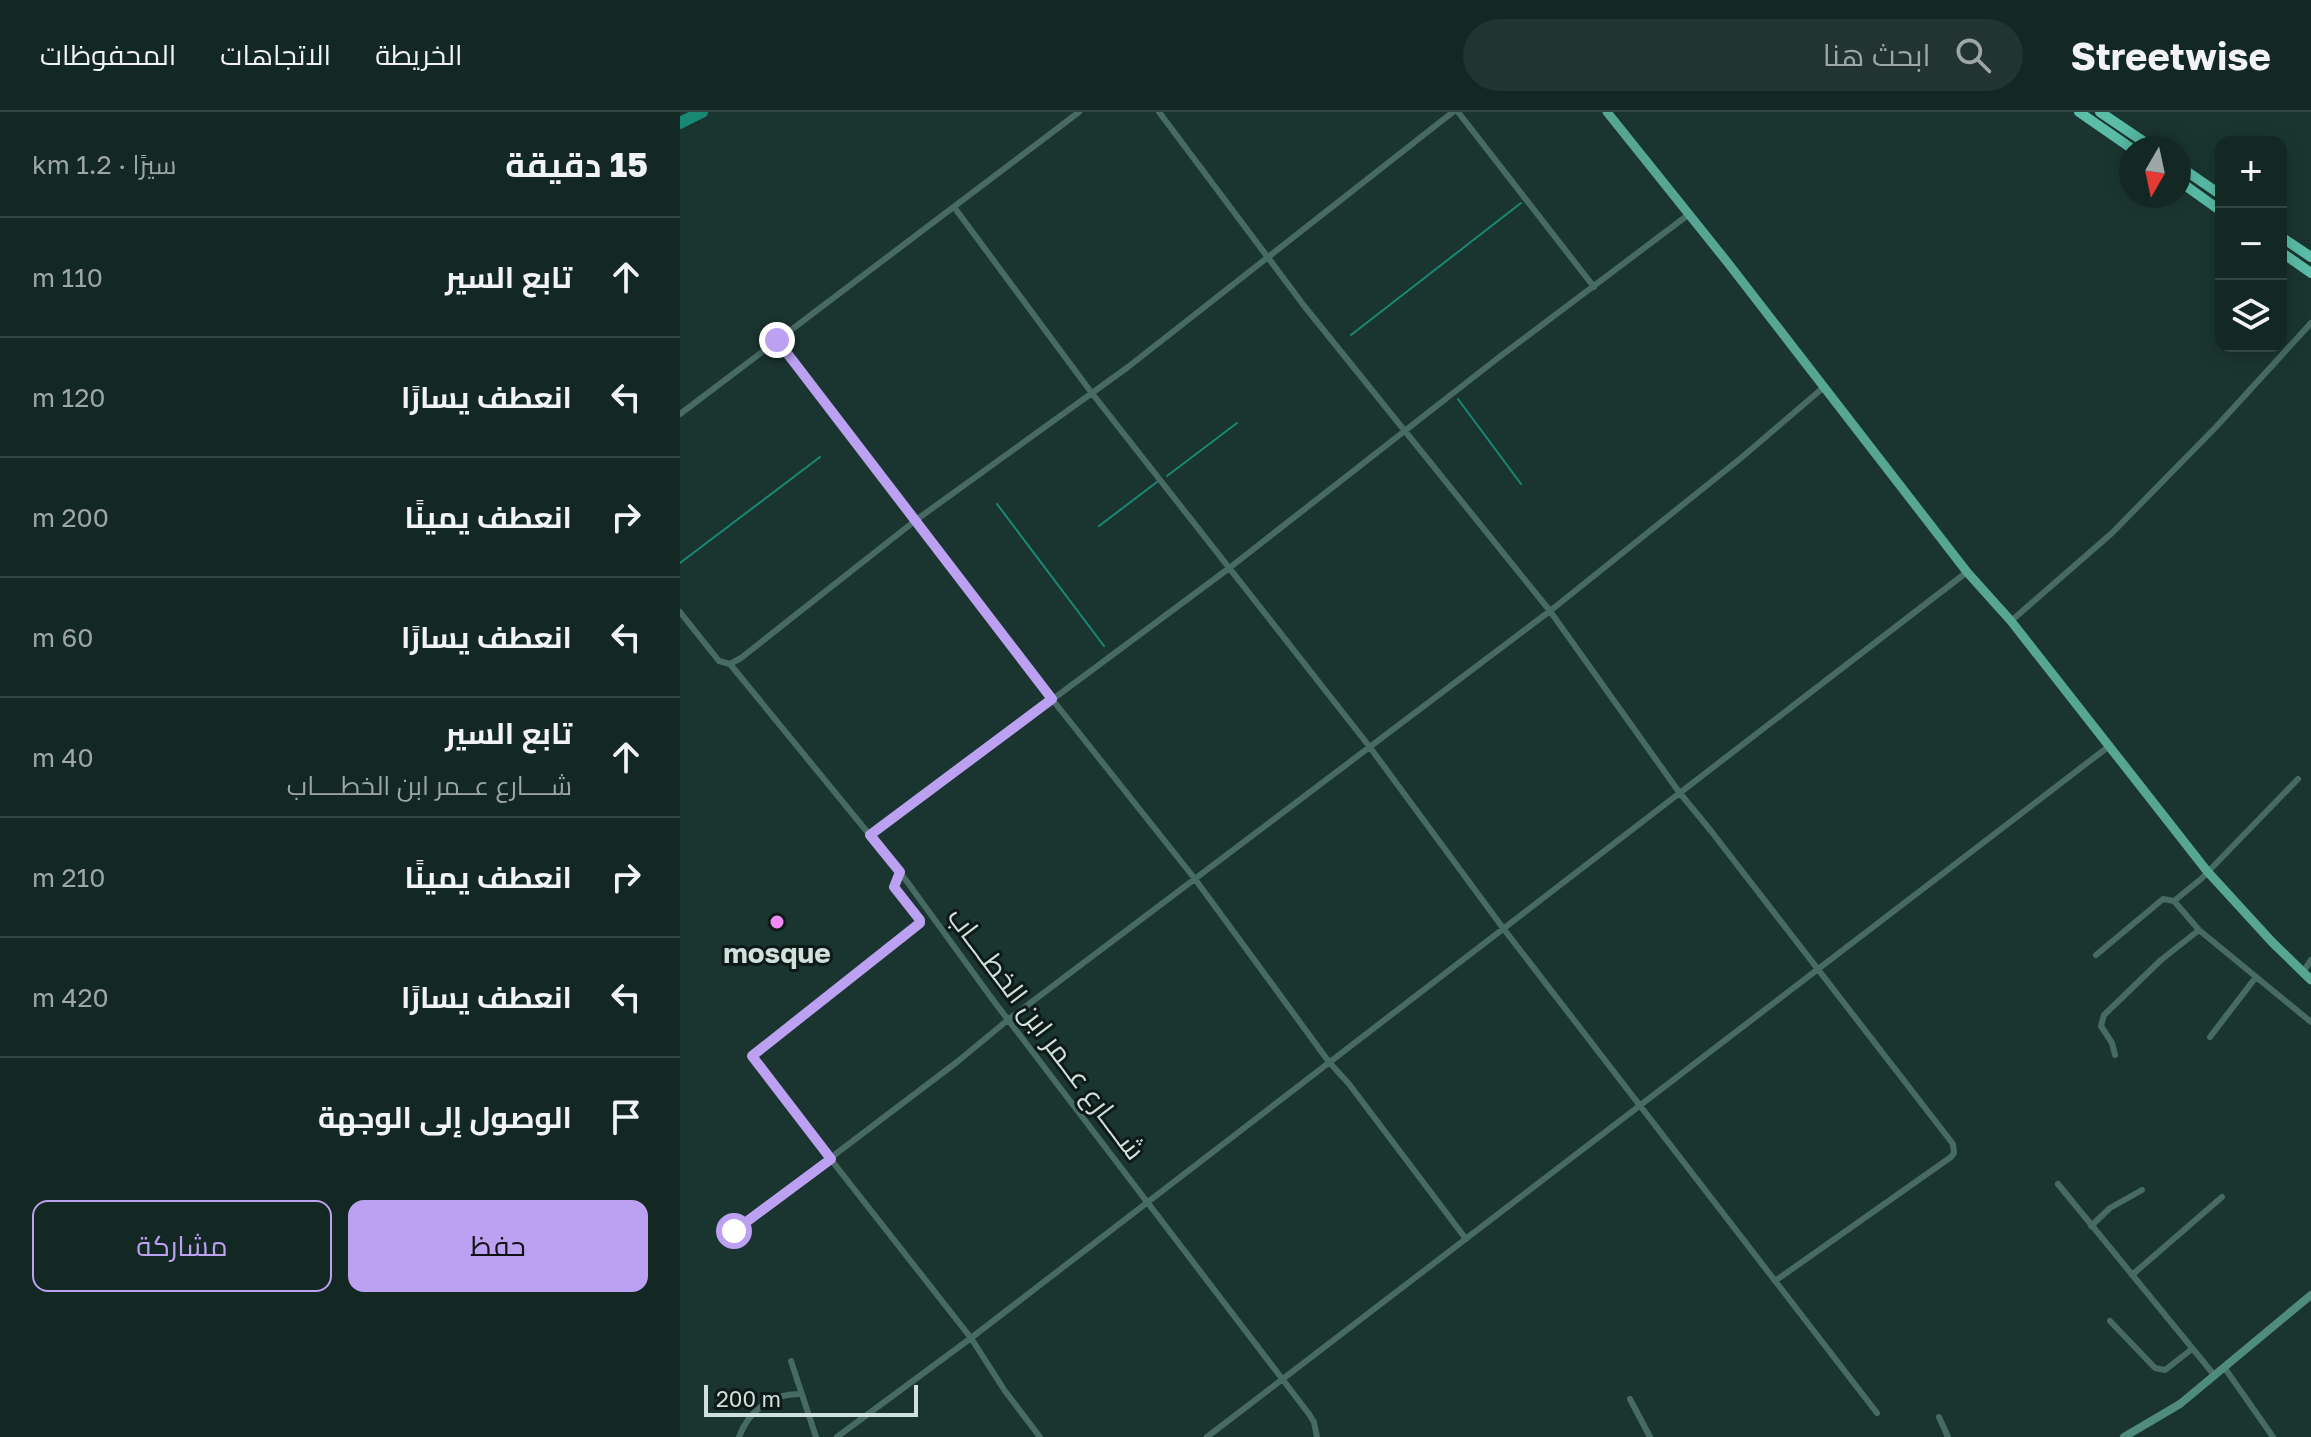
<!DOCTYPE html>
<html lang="ar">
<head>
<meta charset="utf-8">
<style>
  :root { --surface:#142823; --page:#213430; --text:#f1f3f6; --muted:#9da6a6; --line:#334441; --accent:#bca0f2 }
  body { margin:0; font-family:"Golos Text",Cairo,sans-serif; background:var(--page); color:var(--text); direction:rtl }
  .controls { position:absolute; right:24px; top:24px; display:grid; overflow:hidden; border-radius:16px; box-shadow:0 4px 20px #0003 }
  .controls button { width:72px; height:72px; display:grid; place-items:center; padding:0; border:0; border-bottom:2px solid var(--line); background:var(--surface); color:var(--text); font:40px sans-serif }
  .compass { position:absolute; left:1439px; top:24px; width:72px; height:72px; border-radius:50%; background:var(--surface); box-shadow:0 4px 20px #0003; rotate:189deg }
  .scale { position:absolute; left:24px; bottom:20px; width:214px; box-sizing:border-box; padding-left:8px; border:4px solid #d0e0db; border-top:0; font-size:22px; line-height:28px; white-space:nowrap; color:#d0e0db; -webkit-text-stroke:6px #0e1a17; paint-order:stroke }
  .stop { position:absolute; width:24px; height:24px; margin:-18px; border:6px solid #bca0f2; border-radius:50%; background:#fff }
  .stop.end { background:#bca0f2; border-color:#fff; box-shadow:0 2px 8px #0008 }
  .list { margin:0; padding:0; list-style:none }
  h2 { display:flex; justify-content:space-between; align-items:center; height:104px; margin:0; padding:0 32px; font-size:34px }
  h2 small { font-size:26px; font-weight:400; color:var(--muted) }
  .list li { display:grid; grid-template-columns:52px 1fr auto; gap:24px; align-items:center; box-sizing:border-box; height:120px; padding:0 32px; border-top:2px solid var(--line) }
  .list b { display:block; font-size:30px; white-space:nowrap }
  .list p { margin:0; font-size:26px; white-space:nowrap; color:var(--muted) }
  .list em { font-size:26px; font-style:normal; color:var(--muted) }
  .actions { display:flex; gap:16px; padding:24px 32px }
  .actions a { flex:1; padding:18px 0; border:2px solid var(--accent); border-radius:16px; text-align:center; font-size:28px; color:var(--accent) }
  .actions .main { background:var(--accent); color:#111 }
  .icon { flex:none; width:44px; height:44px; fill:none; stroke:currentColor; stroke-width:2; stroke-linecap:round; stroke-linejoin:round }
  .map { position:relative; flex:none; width:1631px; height:1325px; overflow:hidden; direction:ltr }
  header { display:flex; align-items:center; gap:48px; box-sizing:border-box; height:112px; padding:0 40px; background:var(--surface); border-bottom:2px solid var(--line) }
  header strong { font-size:38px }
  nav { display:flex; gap:44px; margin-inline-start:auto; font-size:28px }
  .search { width:560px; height:72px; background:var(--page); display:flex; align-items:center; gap:20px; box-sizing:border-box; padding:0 28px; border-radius:44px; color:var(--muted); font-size:30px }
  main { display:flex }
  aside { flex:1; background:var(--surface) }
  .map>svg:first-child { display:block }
</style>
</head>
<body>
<header>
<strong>Streetwise</strong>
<div class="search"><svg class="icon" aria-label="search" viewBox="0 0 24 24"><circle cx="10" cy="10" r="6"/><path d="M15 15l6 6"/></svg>ابحث هنا</div>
<nav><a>الخريطة</a><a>الاتجاهات</a><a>المحفوظات</a></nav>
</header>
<main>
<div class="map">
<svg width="1631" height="1325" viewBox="0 0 1631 1325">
  <rect width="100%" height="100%" fill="#1a352f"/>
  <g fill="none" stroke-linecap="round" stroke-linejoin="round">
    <path stroke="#198874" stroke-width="2" d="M671 223 841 91
      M778 287 841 372
      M487 364 557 311
      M317 392 424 534
      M419 414 477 370
      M0 451 140 345"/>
    <path stroke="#198874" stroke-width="12" d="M0 11 22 0"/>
    <path stroke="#476b62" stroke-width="6" d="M479 0 625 195 870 499 999 680 1031 719 1273 1032 1274 1041 1271 1045 1095 1169
      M778 0 914 175
      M274 95 411 280 689 634 823 816 1197 1301
      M97 228 356 567 515 767 649 950 669 972 786 1127
      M0 302 399 0
      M0 500 39 549 50 552 61 546 236 408 448 255 773 0
      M1331 509 1432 421 1536 315 1631 211
      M50 552 220 760 313 888 629 1302 634 1310 637 1325
      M1618 667 1521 767 1494 789 1519 818 1631 910
      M190 723 548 457 818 246 1008 103
      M220 760 215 777 240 808V811L72 944V947L291 1226 325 1279 360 1325
      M1416 843 1483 787 1494 789
      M1623 860 1631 848
      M1530 925 1576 865
      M1435 943 1432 931 1421 914 1424 903 1481 848 1519 818
      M1378 1072 1535 1264
      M1411 1114 1430 1096 1462 1078
      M54 1119 277 950 329 907 870 499 1061 346 1144 275
      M1452 1163 1542 1085
      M1430 1209 1475 1256 1485 1258 1512 1237
      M111 1249 136 1325
      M1544 1255 1593 1325
      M950 1287 970 1325
      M1259 1305 1268 1325
      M59 1325C69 1298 92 1281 121 1282
      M157 1325 291 1226 1287 460
      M527 1325 1428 635"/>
    <path stroke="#508c7e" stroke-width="8" d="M1444 1325 1500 1292 1631 1183"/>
    <path stroke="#56a693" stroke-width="9" d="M927 0 1048 151 1287 460 1331 509 1527 759 1592 830 1631 868"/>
    <path stroke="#5abda7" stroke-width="10" d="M1399 0 1451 36
      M1420 0 1473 36
      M1499 54 1541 83
      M1499 69 1541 99
      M1601 125 1631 145
      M1601 140 1631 161"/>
  </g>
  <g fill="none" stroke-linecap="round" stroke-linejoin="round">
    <path stroke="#bca0f2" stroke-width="10" d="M54 1119 151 1047 72 944 240 811V808L214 775 220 760 190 723 372 587 97 228"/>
  </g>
  <circle fill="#f08bf6" stroke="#0e1a17" stroke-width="3" cx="97" cy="810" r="8"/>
  <g text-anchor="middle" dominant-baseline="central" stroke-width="6" stroke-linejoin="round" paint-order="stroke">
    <g font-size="28" font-weight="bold" fill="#d0e0db" stroke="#0e1a17">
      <text x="97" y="840">mosque</text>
    </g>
    <g font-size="28" fill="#d0e0db" stroke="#0e1a17">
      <text transform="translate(367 921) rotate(53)">شــــارع عــمر ابن الخطــــاب</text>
    </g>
  </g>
</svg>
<div class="controls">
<button>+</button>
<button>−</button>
<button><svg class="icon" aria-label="layers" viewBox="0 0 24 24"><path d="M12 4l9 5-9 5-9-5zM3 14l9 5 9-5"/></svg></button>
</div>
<svg class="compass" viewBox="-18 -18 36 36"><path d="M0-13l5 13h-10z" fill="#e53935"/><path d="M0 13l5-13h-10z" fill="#9da6a6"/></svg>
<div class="scale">200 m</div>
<div class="stop" style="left:54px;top:1119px"></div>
<div class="stop end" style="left:97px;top:228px"></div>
</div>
<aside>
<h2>15 دقيقة<small>سيرًا · 1.2 km</small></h2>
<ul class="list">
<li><svg class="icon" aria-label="ahead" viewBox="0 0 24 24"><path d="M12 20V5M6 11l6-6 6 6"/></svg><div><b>تابع السير</b></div><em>110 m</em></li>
<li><svg class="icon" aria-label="left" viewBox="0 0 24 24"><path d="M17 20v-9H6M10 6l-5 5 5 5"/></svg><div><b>انعطف يسارًا</b></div><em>120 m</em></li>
<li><svg class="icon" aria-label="right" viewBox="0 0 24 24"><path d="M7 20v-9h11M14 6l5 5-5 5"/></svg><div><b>انعطف يمينًا</b></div><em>200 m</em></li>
<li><svg class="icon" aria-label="left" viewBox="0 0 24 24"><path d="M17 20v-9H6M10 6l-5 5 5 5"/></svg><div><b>انعطف يسارًا</b></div><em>60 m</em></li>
<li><svg class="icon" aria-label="ahead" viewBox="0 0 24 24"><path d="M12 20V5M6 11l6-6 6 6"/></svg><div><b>تابع السير</b><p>شــــارع عــمر ابن الخطــــاب</p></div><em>40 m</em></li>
<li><svg class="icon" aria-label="right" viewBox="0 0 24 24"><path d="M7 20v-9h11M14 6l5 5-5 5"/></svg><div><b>انعطف يمينًا</b></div><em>210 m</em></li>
<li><svg class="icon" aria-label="left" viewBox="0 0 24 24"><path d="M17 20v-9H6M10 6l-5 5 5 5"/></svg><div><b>انعطف يسارًا</b></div><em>420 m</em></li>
<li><svg class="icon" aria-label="arrive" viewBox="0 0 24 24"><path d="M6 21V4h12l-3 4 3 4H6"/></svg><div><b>الوصول إلى الوجهة</b></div></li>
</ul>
<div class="actions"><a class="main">حفظ</a><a>مشاركة</a></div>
</aside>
</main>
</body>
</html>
